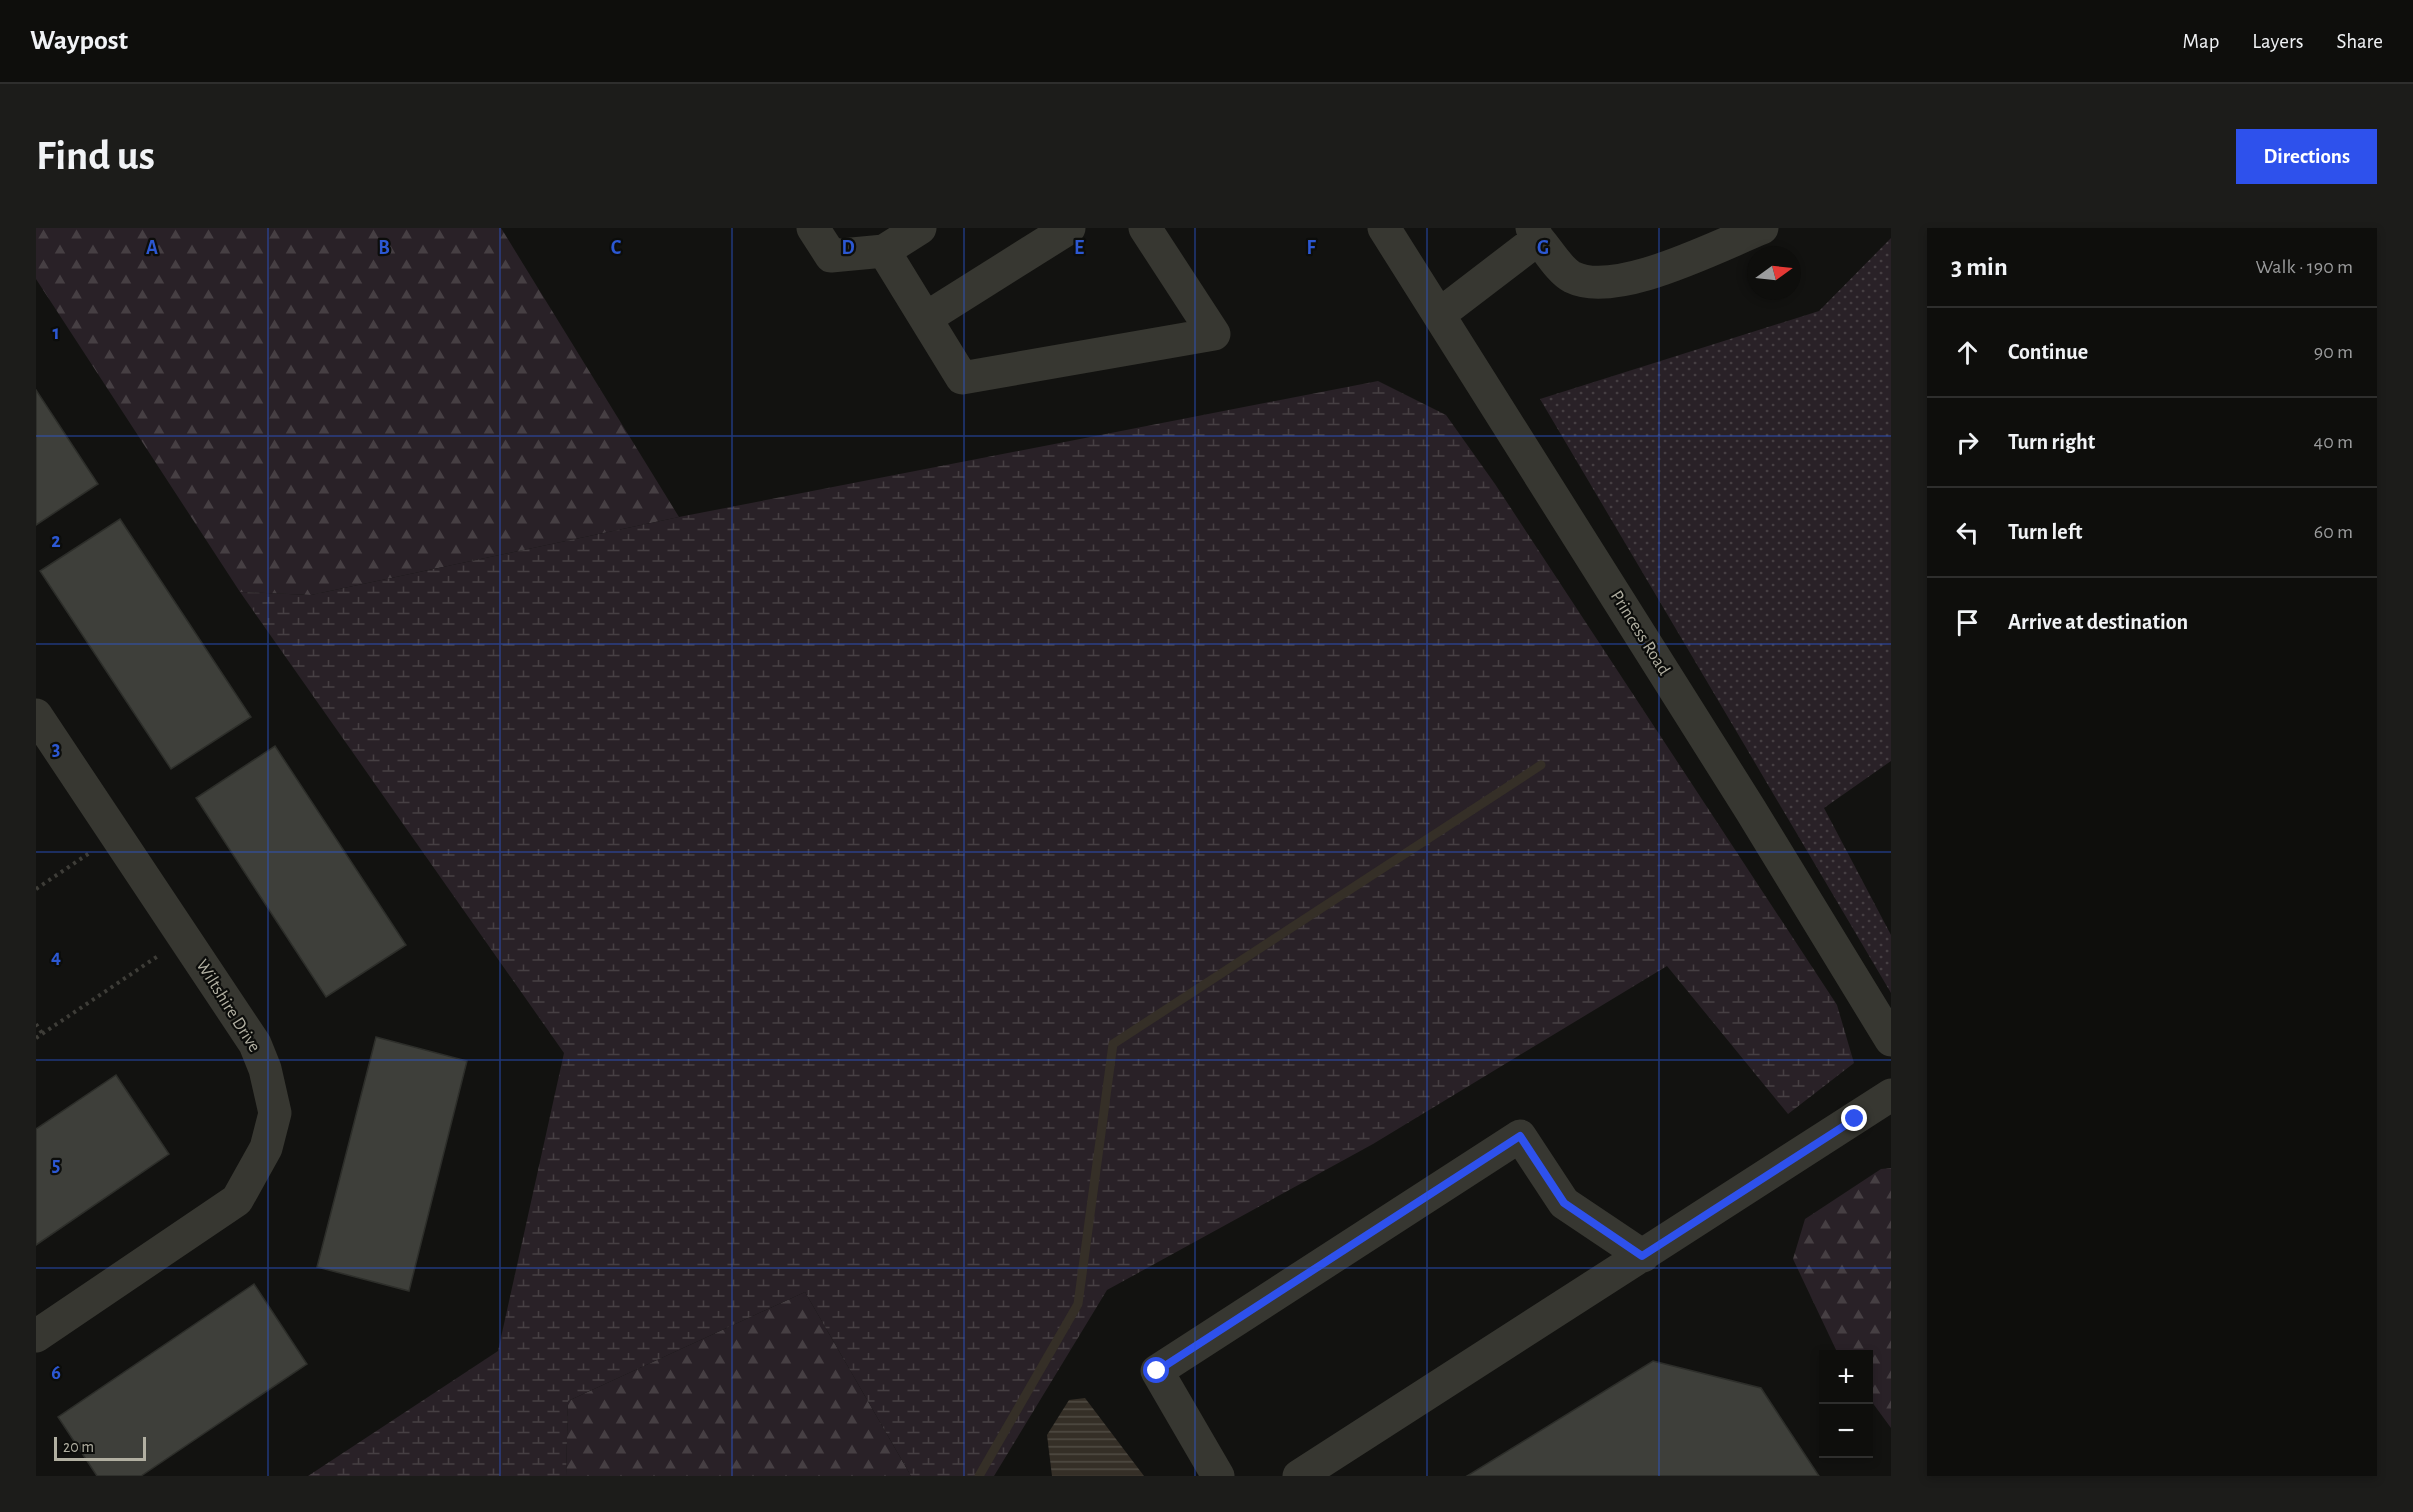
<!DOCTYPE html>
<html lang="en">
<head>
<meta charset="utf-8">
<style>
  :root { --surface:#0e0e0c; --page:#1c1c1a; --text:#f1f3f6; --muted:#9b9c9d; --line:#2e2e2d; --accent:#2e51ec }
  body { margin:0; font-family:"Alegreya Sans",sans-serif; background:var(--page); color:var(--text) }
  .controls { position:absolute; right:18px; bottom:18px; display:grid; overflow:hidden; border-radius:0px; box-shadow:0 3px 9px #0003 }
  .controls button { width:54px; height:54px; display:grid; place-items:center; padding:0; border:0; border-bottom:2px solid var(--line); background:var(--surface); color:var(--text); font:30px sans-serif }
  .compass { position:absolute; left:1711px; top:18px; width:54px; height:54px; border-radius:50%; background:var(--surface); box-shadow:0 3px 9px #0003; rotate:75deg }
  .scale { position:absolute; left:18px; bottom:15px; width:92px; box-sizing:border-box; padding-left:6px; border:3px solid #b2b0a2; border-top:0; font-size:16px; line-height:21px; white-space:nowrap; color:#b2b0a2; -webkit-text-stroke:4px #0c0d0b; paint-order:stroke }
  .stop { position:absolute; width:18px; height:18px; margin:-14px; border:4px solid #2e51ec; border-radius:50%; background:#fff }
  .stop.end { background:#2e51ec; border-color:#fff; box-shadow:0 2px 6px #0008 }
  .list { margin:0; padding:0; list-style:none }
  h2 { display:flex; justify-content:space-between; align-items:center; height:78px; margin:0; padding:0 24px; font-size:26px }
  h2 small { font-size:20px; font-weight:400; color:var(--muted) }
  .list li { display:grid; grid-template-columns:39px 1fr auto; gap:18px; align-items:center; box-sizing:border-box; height:90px; padding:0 24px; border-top:2px solid var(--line) }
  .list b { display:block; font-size:22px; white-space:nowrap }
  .list em { font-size:20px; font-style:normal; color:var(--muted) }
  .icon { flex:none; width:33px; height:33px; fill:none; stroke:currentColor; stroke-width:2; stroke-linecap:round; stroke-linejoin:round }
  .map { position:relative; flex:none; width:1855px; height:1248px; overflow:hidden; border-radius:0px }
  header { display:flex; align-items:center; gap:36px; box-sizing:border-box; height:84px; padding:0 30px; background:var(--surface); border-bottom:2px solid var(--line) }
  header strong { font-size:28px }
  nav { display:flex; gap:33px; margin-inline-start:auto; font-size:21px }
  .intro { display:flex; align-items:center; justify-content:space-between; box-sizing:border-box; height:144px; padding:0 36px }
  h1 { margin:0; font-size:42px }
  .button { padding:15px 27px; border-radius:0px; background:var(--accent); color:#fff; font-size:21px; font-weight:700 }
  main { display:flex; gap:36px; padding:0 36px }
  aside { flex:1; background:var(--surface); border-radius:0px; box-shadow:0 3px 9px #0003 }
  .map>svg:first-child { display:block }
</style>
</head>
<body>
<header>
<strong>Waypost</strong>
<nav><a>Map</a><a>Layers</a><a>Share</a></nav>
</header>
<div class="intro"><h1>Find us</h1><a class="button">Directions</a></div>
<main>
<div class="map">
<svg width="1855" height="1248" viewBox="0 0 1855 1248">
  <defs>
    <pattern id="grass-dots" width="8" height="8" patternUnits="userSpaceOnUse" patternTransform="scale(1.5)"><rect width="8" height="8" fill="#292127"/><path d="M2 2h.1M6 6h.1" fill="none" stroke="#463f43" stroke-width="1.8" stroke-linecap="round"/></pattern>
    <pattern id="forest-firs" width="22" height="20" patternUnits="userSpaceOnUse" patternTransform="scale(1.5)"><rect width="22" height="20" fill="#292127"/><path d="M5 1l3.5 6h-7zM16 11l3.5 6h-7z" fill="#463f43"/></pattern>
    <pattern id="wetland-marsh" width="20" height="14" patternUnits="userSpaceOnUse" patternTransform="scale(1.5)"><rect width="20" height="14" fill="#292127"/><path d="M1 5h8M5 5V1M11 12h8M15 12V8" fill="none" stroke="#463f43"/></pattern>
    <pattern id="water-rules" width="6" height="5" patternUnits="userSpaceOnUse" patternTransform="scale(1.5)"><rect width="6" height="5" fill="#352f27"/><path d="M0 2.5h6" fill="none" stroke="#504b43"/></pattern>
  </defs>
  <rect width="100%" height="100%" fill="#121210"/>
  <path fill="url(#grass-dots)" d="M1855 10V533L1788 580 1855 707V765L1504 171 1783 83Z"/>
  <path fill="url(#forest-firs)" d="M0 0H465L643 289 275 367 204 364 0 51Z
    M1855 940V1200L1833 1170 1832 1126H1802L1757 1031 1769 991 1845 941Z
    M769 1064 875 1248H530L532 1173Z"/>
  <path fill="url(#wetland-marsh)" d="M1342 153 1410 187 1459 256 1801 777 1818 835 1752 886 1631 738 1337 916 1071 1062 958 1248H875L769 1064 532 1173 530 1248H272L462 1123 528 825 204 364 275 367 643 289Z"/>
  <path fill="url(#water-rules)" d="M1049 1170 1108 1248H1016L1011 1207 1033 1172Z"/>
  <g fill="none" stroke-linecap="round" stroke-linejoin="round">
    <path stroke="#352f27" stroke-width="9" d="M943 1248 1042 1076 1077 816 1505 537"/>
  </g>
  <path fill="#3e3f3a" stroke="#2d2e2a" stroke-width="1.5" d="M0 162 62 256 0 297Z
    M84 291 215 489 135 541 4 343Z
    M239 518 370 717 290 769 160 570Z
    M340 809 431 833 373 1063 281 1039Z
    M80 847 133 926 0 1017V901Z
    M218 1056 271 1136 105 1248H61L22 1189Z
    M1617 1133 1725 1160 1783 1248H1431Z"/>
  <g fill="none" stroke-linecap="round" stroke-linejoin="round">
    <path stroke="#3e3d38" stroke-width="4" stroke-dasharray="3 4.5" stroke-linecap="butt" d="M0 661 55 624
      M0 796 6 805
      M0 810 122 728"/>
    <path stroke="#373731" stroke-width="33" d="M777 0 795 28 848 23 926 150 1178 106 1109 0
      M1348 0 1714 581 1855 812
      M1502 11C1512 22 1523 42 1536 49 1580 71 1681 18 1726 0
      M848 23 884 0
      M1404 86 1502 11 1496 0
      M890 90 1033 0
      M0 487 219 816 229 841 239 885 230 920 201 972 0 1108
      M1182 1248 1121 1143 1484 908 1528 975 1607 1028
      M1263 1248 1855 867"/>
  </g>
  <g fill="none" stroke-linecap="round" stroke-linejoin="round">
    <path stroke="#2e51ec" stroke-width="8" d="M1121 1143 1484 908 1528 975 1606 1028 1819 891"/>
  </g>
  <path fill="none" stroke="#2c58d3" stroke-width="1.5" stroke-opacity="0.55" d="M232 0V1248M464 0V1248M696 0V1248M928 0V1248M1159 0V1248M1391 0V1248M1623 0V1248M0 208H1855M0 416H1855M0 624H1855M0 832H1855M0 1040H1855"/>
  <g text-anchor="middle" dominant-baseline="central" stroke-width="4.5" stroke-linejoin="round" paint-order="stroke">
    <g font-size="18" fill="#b2b0a2" stroke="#0c0d0b">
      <text transform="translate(1604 405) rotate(58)">Princess Road</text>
      <text transform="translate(192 778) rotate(58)">Wiltshire Drive</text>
    </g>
  </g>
  <g font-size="20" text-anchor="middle" font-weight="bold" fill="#2c58d3" stroke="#0c0d0b" stroke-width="4.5" stroke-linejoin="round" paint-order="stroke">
    <text x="116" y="26">A</text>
    <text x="348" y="26">B</text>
    <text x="580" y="26">C</text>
    <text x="812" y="26">D</text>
    <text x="1043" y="26">E</text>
    <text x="1275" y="26">F</text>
    <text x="1507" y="26">G</text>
    <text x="20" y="111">1</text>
    <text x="20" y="319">2</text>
    <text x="20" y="527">3</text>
    <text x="20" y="735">4</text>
    <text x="20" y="943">5</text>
    <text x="20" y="1151">6</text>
  </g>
</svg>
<div class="controls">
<button>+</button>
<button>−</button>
</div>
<svg class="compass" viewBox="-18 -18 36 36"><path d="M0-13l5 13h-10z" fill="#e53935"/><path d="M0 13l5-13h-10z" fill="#9b9c9d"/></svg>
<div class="scale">20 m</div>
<div class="stop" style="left:1121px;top:1143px"></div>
<div class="stop end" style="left:1819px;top:891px"></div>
</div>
<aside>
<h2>3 min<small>Walk · 190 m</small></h2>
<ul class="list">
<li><svg class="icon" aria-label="ahead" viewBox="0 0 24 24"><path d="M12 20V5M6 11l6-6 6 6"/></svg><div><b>Continue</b></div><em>90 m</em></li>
<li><svg class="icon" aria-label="right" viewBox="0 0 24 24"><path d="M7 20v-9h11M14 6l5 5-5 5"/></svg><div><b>Turn right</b></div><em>40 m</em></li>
<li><svg class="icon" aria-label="left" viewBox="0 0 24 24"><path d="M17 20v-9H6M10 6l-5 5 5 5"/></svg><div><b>Turn left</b></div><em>60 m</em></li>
<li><svg class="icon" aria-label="arrive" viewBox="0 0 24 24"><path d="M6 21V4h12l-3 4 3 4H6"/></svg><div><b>Arrive at destination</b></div></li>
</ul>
</aside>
</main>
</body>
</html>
